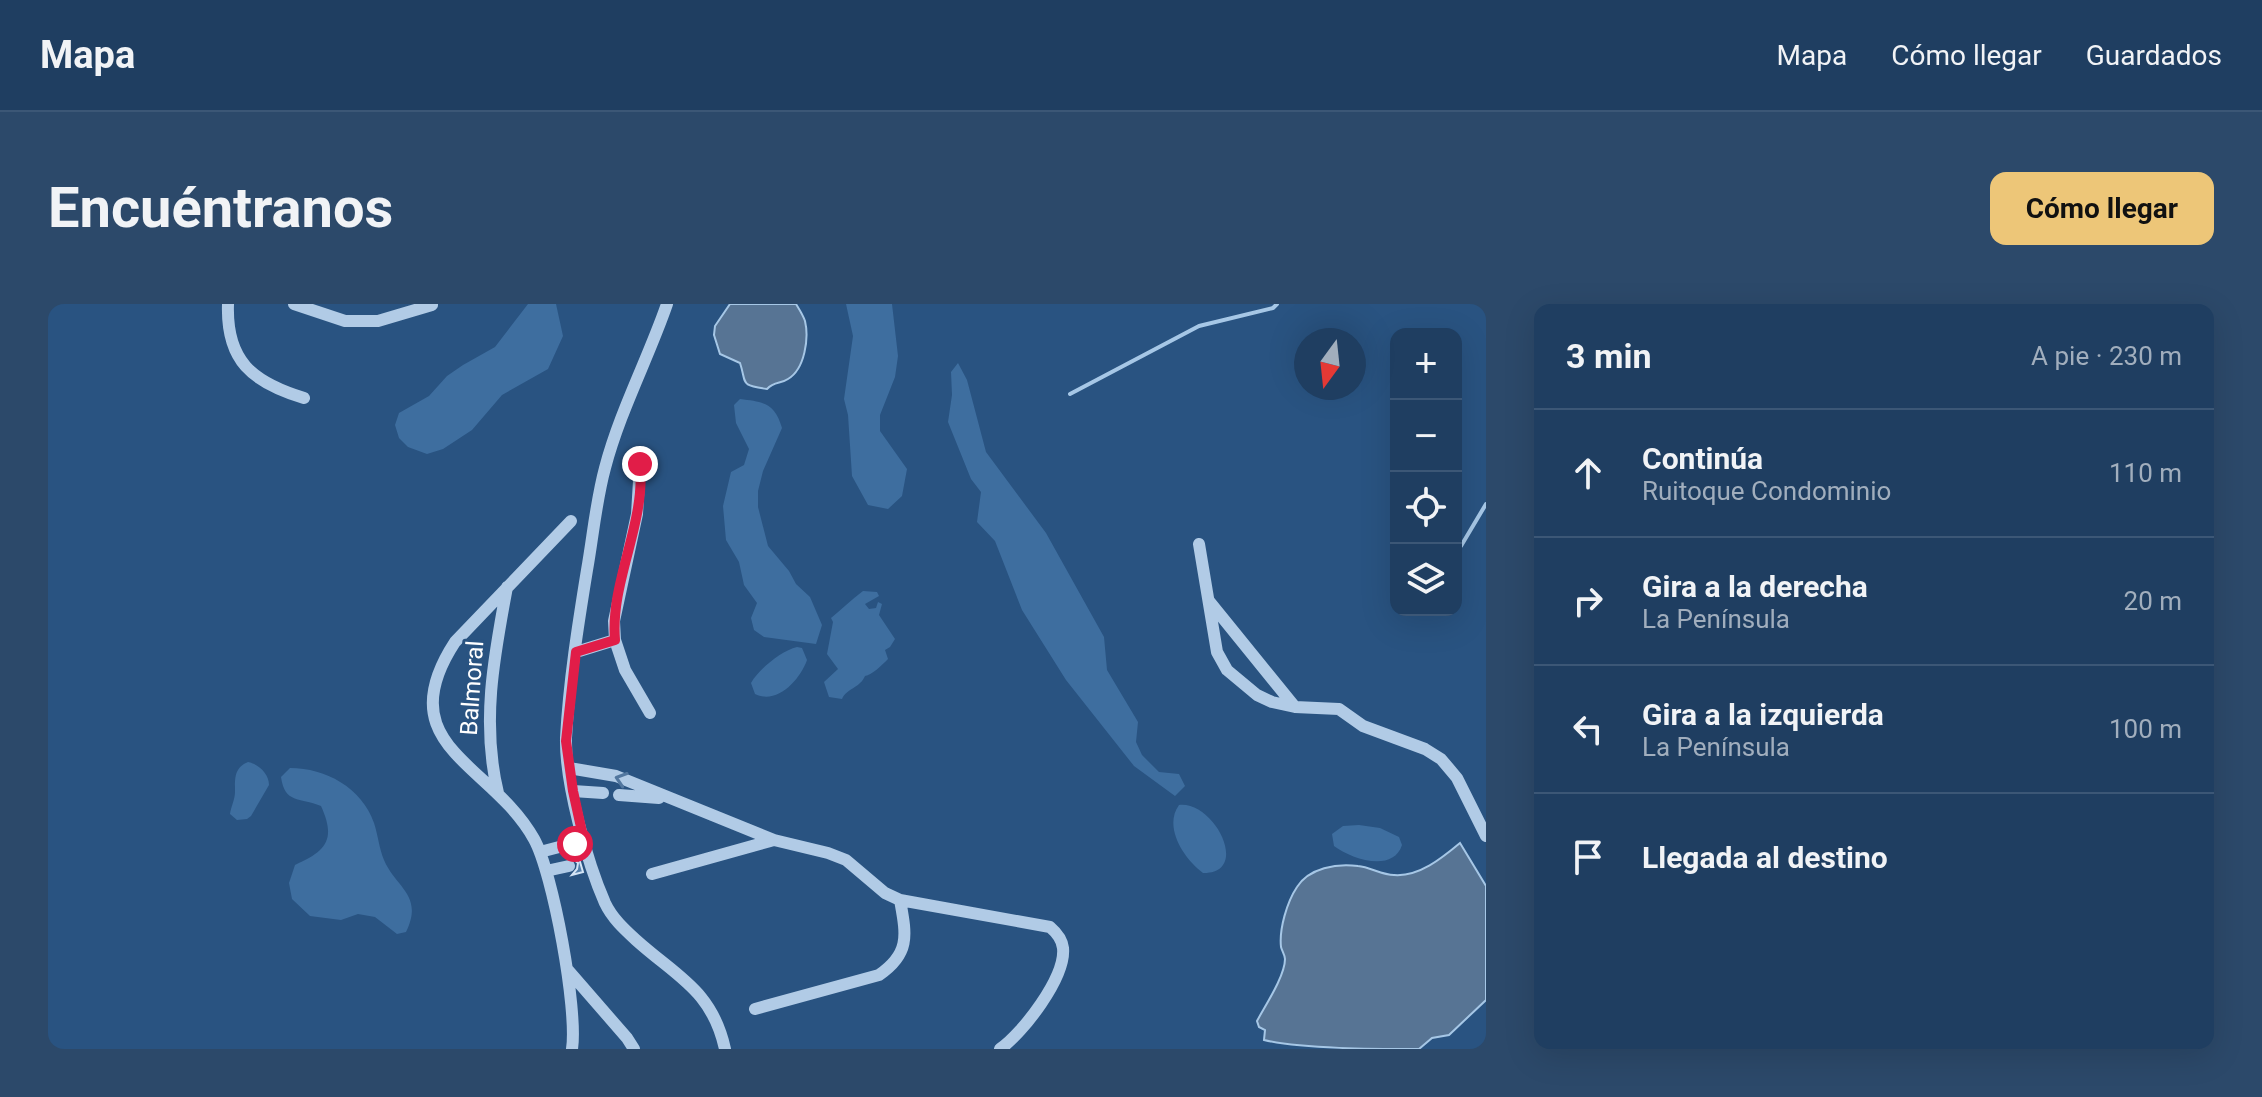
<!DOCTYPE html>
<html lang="es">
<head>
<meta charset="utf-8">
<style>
  :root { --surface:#1f3e61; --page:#2c496a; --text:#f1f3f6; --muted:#a1aebd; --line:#3c5776; --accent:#edc678 }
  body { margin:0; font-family:Roboto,sans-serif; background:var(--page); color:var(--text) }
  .controls { position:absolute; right:24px; top:24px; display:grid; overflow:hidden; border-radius:16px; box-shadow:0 8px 32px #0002 }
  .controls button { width:72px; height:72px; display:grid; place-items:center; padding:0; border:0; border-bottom:2px solid var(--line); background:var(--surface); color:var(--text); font:40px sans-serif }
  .compass { position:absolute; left:1246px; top:24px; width:72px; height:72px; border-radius:50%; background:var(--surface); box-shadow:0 8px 32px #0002; rotate:195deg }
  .stop { position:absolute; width:24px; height:24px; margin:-18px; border:6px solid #e11d48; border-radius:50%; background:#fff }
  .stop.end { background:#e11d48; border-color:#fff; box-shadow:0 2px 8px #0008 }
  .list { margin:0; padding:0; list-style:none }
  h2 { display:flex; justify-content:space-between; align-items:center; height:104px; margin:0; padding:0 32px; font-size:34px }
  h2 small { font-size:26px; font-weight:400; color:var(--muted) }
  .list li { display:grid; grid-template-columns:52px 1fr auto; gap:24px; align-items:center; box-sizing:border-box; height:128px; padding:0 32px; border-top:2px solid var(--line) }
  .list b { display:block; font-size:30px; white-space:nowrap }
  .list p { margin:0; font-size:26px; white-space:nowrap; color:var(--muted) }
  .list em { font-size:26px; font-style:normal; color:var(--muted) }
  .icon { flex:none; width:44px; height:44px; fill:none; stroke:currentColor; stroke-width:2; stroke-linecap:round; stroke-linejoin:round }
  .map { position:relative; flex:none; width:1438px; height:745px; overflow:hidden; border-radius:16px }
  header { display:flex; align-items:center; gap:48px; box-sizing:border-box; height:112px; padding:0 40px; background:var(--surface); border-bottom:2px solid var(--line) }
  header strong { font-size:38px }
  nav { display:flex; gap:44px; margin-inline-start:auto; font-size:28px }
  .intro { display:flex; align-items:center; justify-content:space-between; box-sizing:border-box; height:192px; padding:0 48px }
  h1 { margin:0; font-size:56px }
  .button { padding:20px 36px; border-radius:16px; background:var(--accent); color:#111; font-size:28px; font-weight:700 }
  main { display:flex; gap:48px; padding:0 48px }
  aside { flex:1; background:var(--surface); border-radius:16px; box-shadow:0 8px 32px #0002 }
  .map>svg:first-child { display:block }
</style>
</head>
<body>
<header>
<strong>Mapa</strong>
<nav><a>Mapa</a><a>Cómo llegar</a><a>Guardados</a></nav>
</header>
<div class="intro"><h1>Encuéntranos</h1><a class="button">Cómo llegar</a></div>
<main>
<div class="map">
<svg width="1438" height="745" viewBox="0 0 1438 745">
  <rect width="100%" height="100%" fill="#295381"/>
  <path fill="#3e6e9f" d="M480 0H508L515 32 500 65 454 91 424 126 395 145 379 150 360 143 351 134 347 121 351 109 381 92 399 72 415 61 447 43Z
    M798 0H844L850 52 847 73 832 111V127L859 165 854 192 840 205 820 201 804 172 800 111 796 95 805 32Z
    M910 59 919 76 938 148 998 229 1056 333 1059 366 1090 418 1088 438 1094 451 1111 468 1131 470 1137 482 1127 492 1086 462 1018 376 974 306 947 237 929 218 933 188 923 175 900 118 904 91 903 68Z
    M692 95C716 98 727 99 734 124L715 167 710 187V203L720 242 741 267 748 280 762 293 774 321 768 340 716 333 706 326 703 314 709 299 696 281 691 258 678 236 675 202 683 168 696 161 701 145 688 119 686 101Z
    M815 287 829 288 831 292 817 300 821 305 828 304 830 298 834 300 831 311 847 335 842 343 837 346 840 355C834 361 824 371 817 372 812 384 799 384 794 395L781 393 776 378 790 365 779 350 785 318 783 314C794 305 803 296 815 287Z
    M749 343 754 344 759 356C752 376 729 401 707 390L703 379C711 365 733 347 749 343Z
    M200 458C211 460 221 470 221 481L203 512 199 515 189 516 182 510C183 503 187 495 187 488 187 474 186 464 200 458Z
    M242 464C278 464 314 484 326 519 330 531 331 544 336 556 348 584 376 591 358 628L349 630 327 613 310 610 293 616 262 612 244 595 241 579 247 561C279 547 288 535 273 502 251 493 237 500 233 473Z
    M1131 501C1167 497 1203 570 1155 569 1136 555 1115 523 1131 501Z
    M1311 521 1332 524 1351 533 1354 541C1345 569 1303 555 1286 542L1284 530 1295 522Z"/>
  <path fill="#577494" stroke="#a6c7e6" stroke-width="2" d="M682 0H748C751 5 755 11 757 17 761 34 757 65 740 75 733 80 726 77 719 85 691 81 699 80 692 59L672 50 666 31 667 22Z
    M1412 539 1438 582V696L1401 731 1384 734 1371 745C1327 745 1254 745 1216 736L1217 726 1211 723 1209 717C1217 702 1237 672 1237 655 1237 651 1234 647 1233 643 1231 625 1239 598 1249 583 1261 564 1289 559 1310 562 1322 563 1334 571 1346 571 1371 573 1394 554 1412 539Z"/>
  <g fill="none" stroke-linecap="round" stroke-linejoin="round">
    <path stroke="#a6c7e6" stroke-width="4" d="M1022 90 1151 22 1225 4 1229 0
      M1413 242 1438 200"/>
  </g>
  <path fill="#5580ac" stroke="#d4e4f5" stroke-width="2" d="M525 534 535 568 524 571 529 565 530 559 518 550 524 544 520 535Z"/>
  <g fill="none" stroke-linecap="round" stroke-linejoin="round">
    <path stroke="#b1cbe6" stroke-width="12" d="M180 0C178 57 204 78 256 94
      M246 0 297 17H330L384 1
      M619 0C600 55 572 107 557 164 548 197 545 232 539 266 530 321 521 378 518 434 517 479 539 558 557 599 564 614 576 625 588 636 629 673 664 686 677 745
      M592 160 589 210 566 317 567 336 577 366 602 409
      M523 217 407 338C339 442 444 459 486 535 505 569 530 706 524 745
      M1151 240 1169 348 1179 366 1209 391 1224 398 1247 403 1291 405 1315 422 1377 445 1393 455 1409 474 1438 532
      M1161 297 1247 403
      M528 348 567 336
      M521 464 568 472 726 536 780 549 798 556 837 589 852 596 1002 623C1009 629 1014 635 1015 644 1018 673 975 729 952 745
      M525 487 555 489
      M450 489C433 419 446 352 459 283
      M571 491 611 494
      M492 548 515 542
      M498 567 521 562
      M604 570 726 536
      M519 665 579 734 586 745
      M707 705 831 671C863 649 858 630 852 596"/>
  </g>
  <defs><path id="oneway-chevron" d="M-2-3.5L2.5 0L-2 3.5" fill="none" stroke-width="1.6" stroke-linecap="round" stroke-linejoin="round" transform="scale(2)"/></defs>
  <use stroke="#52779f" href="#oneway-chevron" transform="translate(573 475) rotate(-162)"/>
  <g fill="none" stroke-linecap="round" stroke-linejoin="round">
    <path stroke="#e11d48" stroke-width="10" d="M527 540 536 537 525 487 518 437 528 348 567 336C562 277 598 220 592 160"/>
  </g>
  <g text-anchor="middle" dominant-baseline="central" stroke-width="6" stroke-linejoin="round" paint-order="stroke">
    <g font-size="24" fill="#fff" stroke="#295381">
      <text transform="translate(424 384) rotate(-86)">Balmoral</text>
    </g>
  </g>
</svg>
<div class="controls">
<button>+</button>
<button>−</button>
<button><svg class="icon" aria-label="locate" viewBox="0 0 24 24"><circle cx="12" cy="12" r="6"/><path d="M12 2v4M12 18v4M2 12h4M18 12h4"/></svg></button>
<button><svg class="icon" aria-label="layers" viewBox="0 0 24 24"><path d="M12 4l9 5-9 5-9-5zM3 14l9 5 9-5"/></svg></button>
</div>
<svg class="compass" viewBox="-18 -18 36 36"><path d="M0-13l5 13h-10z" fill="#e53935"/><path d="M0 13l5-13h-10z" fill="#a1aebd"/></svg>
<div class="stop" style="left:527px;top:540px"></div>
<div class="stop end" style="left:592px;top:160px"></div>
</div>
<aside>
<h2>3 min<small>A pie · 230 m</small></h2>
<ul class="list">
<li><svg class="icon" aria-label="ahead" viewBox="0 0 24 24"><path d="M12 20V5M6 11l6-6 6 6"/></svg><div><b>Continúa</b><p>Ruitoque Condominio</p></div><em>110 m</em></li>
<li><svg class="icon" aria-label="right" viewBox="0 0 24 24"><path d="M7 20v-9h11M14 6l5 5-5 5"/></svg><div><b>Gira a la derecha</b><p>La Península</p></div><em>20 m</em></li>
<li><svg class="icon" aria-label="left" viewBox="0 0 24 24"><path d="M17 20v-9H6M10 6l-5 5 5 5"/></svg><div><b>Gira a la izquierda</b><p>La Península</p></div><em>100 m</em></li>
<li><svg class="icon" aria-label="arrive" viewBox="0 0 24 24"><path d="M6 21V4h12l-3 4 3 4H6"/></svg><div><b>Llegada al destino</b></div></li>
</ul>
</aside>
</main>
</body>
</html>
